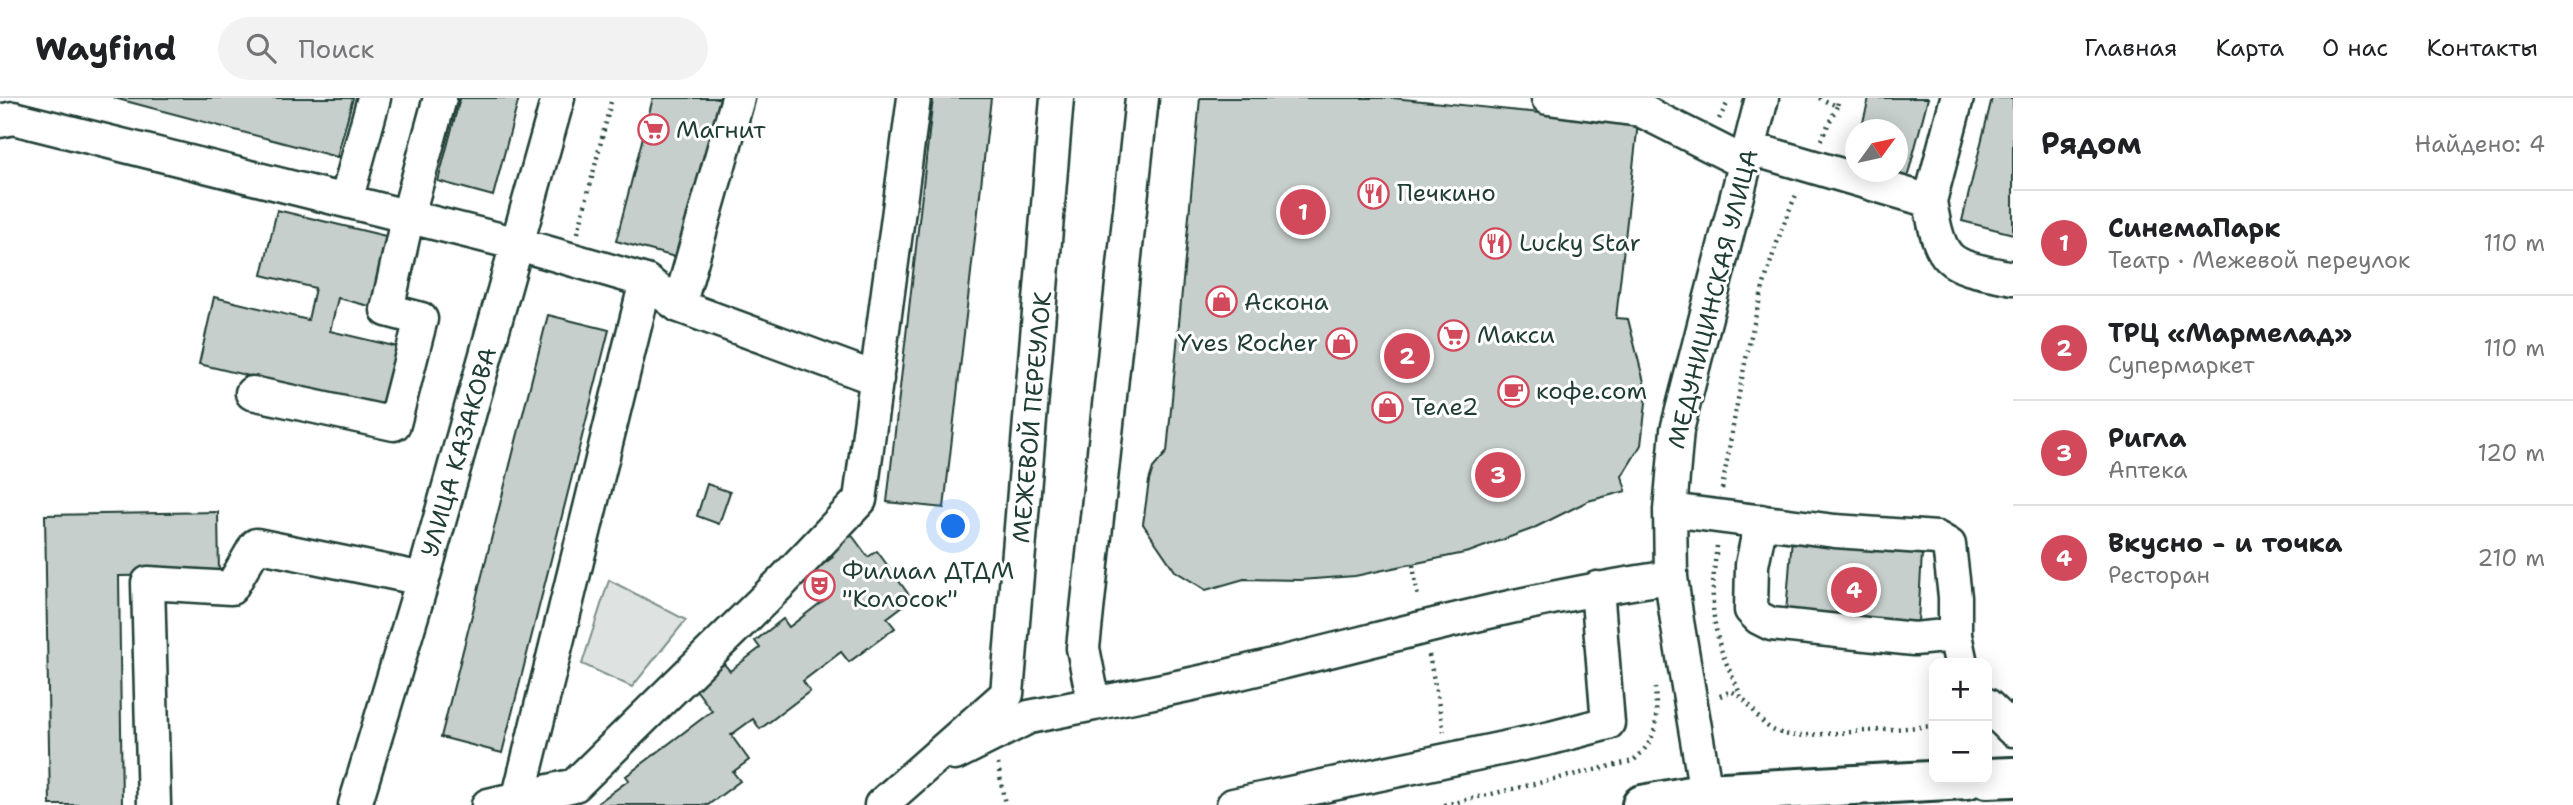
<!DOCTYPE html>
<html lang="ru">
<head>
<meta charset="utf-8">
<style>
  :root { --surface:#fff; --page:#f2f2f2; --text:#202124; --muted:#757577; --line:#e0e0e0; --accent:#d1495b }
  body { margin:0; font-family:"Shantell Sans",sans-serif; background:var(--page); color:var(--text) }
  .controls { position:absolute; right:21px; bottom:21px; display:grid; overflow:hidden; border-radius:14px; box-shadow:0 4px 18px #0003 }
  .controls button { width:63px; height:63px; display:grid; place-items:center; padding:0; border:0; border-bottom:2px solid var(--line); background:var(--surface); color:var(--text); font:35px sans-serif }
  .compass { position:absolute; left:1845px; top:21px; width:63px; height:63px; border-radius:50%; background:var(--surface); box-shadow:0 4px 18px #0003; rotate:57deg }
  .you { position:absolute; left:954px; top:429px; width:24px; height:24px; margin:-18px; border:5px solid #fff; border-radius:50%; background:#1a73e8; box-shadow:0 0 0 10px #1a73e833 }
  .badge { display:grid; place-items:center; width:46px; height:46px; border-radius:50%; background:var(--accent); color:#fff; font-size:23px; font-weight:700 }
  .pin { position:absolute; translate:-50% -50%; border:4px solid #fff; box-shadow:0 2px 7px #0006 }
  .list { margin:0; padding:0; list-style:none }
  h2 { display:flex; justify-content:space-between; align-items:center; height:91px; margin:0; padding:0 28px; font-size:30px }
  h2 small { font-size:23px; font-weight:400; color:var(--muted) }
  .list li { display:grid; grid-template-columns:46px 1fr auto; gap:21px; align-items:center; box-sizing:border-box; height:105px; padding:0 28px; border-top:2px solid var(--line) }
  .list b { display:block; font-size:26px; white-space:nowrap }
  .list p { margin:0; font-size:23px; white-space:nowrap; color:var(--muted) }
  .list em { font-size:23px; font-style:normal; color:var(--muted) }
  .icon { flex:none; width:38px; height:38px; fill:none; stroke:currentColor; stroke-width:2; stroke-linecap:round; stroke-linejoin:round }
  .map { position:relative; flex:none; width:2013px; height:707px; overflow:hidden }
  header { display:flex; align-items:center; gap:42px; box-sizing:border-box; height:98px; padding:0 35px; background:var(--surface); border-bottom:2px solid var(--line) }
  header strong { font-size:33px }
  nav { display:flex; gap:38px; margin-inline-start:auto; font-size:24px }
  .search { width:490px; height:63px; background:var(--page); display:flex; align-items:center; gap:18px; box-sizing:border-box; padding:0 24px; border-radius:38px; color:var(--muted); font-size:26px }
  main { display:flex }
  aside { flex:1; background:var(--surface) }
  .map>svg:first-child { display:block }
</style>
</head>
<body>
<header>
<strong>Wayfind</strong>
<div class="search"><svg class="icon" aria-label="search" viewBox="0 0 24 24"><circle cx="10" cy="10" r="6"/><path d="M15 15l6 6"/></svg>Поиск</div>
<nav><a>Главная</a><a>Карта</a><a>О нас</a><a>Контакты</a></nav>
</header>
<main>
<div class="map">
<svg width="2013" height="707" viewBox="0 0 2013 707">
  <rect width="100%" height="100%" fill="#fff"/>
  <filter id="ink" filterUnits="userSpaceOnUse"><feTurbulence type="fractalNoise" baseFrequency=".0143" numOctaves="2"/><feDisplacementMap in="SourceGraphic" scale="14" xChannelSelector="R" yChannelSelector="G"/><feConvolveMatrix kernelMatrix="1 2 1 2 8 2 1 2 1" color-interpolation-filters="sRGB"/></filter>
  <g filter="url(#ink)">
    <path fill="#dee3e2" stroke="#7e908b" stroke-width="2" d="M609 482 686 522 632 589 582 566Z"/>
    <path fill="#c7cfcc" stroke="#1f3d34" stroke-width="2" d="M114 0H353L337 59Z
      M460 0H519L493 98 438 83Z
      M653 0H720L679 160 616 143Z
      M933 0H991L944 410 887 404Z
      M1200 0H1393L1638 25 1616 220 1628 221 1647 296 1641 347 1622 378 1626 393 1588 403 1532 431 1469 454 1355 478 1300 482 1244 481 1206 492 1175 473 1143 426 1149 383 1153 370 1167 354Z
      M1869 0H1928L1906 84 1867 74H1898V32H1861Z
      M1992 0H2013V136L1962 123Z
      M277 112 394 140 377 210 338 200 330 233 398 249 383 310 199 266 214 199 308 222 315 190 262 177Z
      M548 217 609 232 502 655 441 639Z
      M707 386 730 394 719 426 697 418Z
      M218 414 219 477 119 478 122 707H50L45 417Z
      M851 436 868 459 877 453 912 501 887 520 895 530 849 564 841 554 803 583 810 593 760 631 753 621 731 637 749 662 733 674 740 683 708 707H595L629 682 626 678 712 613 694 589 724 566 730 573 760 550 755 543 783 521 789 529 828 499 810 476 833 459 829 453Z
      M1792 439 1897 447V454L1922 455 1918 524 1786 515Z"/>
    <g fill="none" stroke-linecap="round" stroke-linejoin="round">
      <defs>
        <path id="minor" d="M374 0 346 103 518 146 646 183 679 208 738 0
          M1142 0 1083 550 1094 606C1141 596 1188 588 1235 576 1380 542 1523 500 1671 479
          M1548 0 1640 12 1745 65
          M0 23 13 20 346 103
          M1749 50 1930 103 1957 0
          M1930 103C1941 170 1949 167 2013 180
          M679 208 877 281
          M252 295 394 326 421 221 387 212 408 117 440 0
          M1670 412 1835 433 1937 440 1949 447 1955 499V537L1961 565
          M1761 423 1752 467 1751 512 1759 520 1771 526 1914 541 1955 537
          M1987 607 2013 632
          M955 656 1029 619 1094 606
          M1706 695 1677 523 1671 479 1670 412 1677 332 1762 0
          M519 698 646 183
          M154 707 148 485 231 490 256 447 423 481
          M355 707 423 481 558 0
          M488 707 575 687 783 483 860 402 914 0
          M881 707 1007 596 1057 0
          M1233 707 1551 640 1608 625 1597 490"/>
        <path id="major" d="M1987 680 2013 679
          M1642 707 1706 695 1967 681"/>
      </defs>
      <use href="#minor" stroke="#1f3d34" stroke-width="37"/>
      <use href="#major" stroke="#1f3d34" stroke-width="44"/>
      <path stroke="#1f3d34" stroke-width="4.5" stroke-dasharray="2 5" stroke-linecap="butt" d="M1819 0 1837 8 1839 0
        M1719 21 1728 4
        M1821 42 1837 8
        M578 135 612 0
        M1722 391C1739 295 1756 183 1797 95
        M1717 448C1713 478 1710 507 1717 536 1721 558 1733 578 1741 598
        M1413 467 1418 500
        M1429 557 1444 634
        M1720 598 1731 593C1762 608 1752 634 1797 638L1934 628
        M998 666 1005 707
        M1444 707 1633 663C1660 639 1657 622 1655 590"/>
      <use href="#minor" stroke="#fff" stroke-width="32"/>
      <use href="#major" stroke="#fff" stroke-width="38"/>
    </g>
  </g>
  <defs>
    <symbol id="supermarket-ring" viewBox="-11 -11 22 22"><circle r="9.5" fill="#fff" stroke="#d1495b" stroke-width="1.5"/><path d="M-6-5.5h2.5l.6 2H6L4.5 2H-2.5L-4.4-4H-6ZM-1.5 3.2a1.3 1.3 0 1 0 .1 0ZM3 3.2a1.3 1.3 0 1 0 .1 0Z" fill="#d1495b"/></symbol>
    <symbol id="restaurant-ring" viewBox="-11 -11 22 22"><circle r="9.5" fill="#fff" stroke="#d1495b" stroke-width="1.5"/><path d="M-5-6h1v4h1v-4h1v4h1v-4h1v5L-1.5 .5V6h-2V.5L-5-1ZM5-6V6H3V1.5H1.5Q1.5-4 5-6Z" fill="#d1495b"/></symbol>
    <symbol id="shop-ring" viewBox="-11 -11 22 22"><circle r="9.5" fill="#fff" stroke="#d1495b" stroke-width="1.5"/><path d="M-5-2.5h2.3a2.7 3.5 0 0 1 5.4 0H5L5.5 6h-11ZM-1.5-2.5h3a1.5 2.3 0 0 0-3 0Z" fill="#d1495b"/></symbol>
    <symbol id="cafe-ring" viewBox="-11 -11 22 22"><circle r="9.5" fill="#fff" stroke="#d1495b" stroke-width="1.5"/><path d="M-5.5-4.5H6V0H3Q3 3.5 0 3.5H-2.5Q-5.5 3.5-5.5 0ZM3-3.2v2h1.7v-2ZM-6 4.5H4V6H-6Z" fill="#d1495b"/></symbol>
    <symbol id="theatre-ring" viewBox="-11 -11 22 22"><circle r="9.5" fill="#fff" stroke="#d1495b" stroke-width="1.5"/><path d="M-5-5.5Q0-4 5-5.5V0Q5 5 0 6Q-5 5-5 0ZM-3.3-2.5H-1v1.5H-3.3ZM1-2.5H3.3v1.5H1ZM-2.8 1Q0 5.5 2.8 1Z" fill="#d1495b"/></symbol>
  </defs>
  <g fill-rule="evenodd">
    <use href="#supermarket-ring" x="636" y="14" width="35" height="35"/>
    <use href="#restaurant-ring" x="1356" y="78" width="35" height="35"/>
    <use href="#restaurant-ring" x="1478" y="128" width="35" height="35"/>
    <use href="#shop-ring" x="1204" y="186" width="35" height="35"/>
    <use href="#supermarket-ring" x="1436" y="220" width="35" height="35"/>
    <use href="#shop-ring" x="1324" y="228" width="35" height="35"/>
    <use href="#cafe-ring" x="1496" y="276" width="35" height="35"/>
    <use href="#shop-ring" x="1370" y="292" width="35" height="35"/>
    <use href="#theatre-ring" x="802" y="470" width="35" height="35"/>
  </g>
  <g text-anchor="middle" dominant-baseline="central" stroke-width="6" stroke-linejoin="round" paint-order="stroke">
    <g font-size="24" fill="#1f3d34" stroke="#fff" text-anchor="start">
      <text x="676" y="32">Магнит</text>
      <text x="1397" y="95">Печкино</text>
      <text x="1519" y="145">Lucky Star</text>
      <text x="1244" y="204">Аскона</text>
      <text x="1477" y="237">Макси</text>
      <text x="1318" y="245" text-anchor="end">Yves Rocher</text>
      <text x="1536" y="293">кофе.com</text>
      <text x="1411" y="309">Теле2</text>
      <text x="842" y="473">Филиал ДТДМ<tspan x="842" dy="28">"Колосок"</tspan></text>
    </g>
    <g font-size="24" fill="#1f3d34" stroke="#fff">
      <text transform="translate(1713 201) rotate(-76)">МЕДУНИЦИНСКАЯ УЛИЦА</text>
      <text transform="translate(1032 319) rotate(-85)">МЕЖЕВОЙ ПЕРЕУЛОК</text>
      <text transform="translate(459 354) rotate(-74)">УЛИЦА КАЗАКОВА</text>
    </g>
  </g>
</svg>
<div class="controls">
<button>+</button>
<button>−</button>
</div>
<svg class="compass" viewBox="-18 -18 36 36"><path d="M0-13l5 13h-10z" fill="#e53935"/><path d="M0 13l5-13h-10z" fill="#757577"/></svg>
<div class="you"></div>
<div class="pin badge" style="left:1303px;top:114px">1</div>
<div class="pin badge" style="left:1407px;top:258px">2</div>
<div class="pin badge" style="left:1498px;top:377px">3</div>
<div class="pin badge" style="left:1854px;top:492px">4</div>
</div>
<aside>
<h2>Рядом<small>Найдено: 4</small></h2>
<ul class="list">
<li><span class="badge">1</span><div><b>СинемаПарк</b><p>Театр · Межевой переулок</p></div><em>110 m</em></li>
<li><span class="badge">2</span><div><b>ТРЦ «Мармелад»</b><p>Супермаркет</p></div><em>110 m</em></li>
<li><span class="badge">3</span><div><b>Ригла</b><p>Аптека</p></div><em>120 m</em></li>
<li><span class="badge">4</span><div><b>Вкусно - и точка</b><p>Ресторан</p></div><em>210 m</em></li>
</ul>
</aside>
</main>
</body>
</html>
